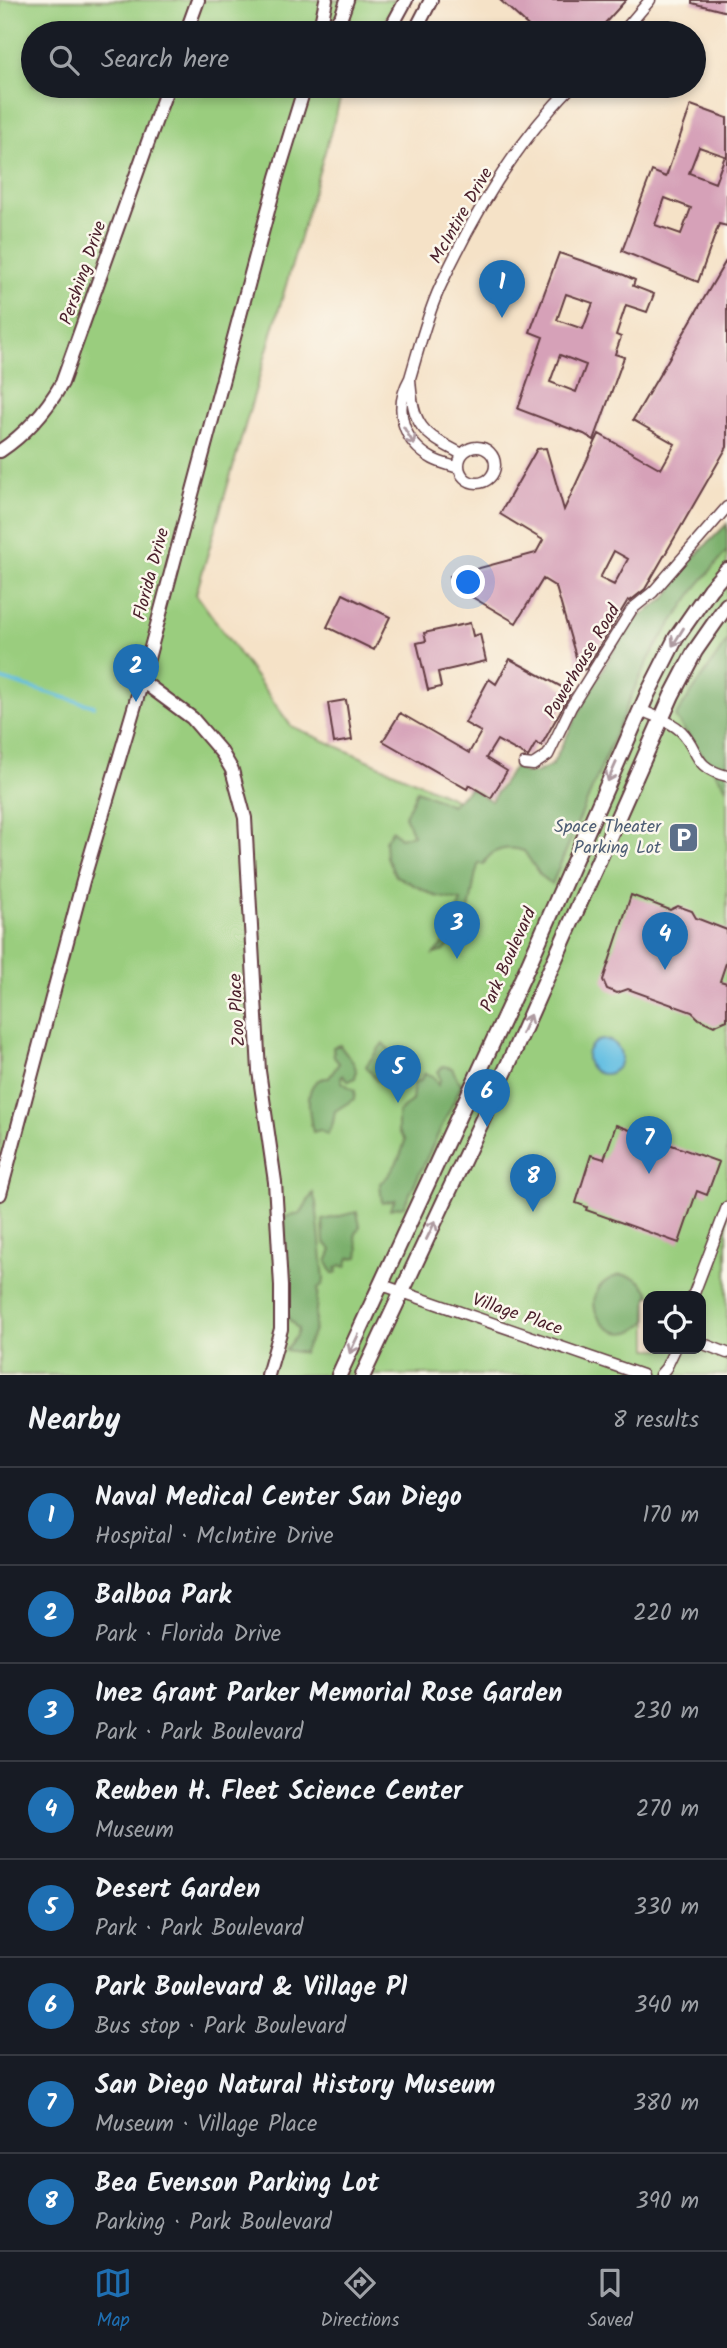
<!DOCTYPE html>
<html lang="en">
<head>
<meta charset="utf-8">
<style>
  :root { --surface:#171b24; --page:#242831; --text:#f1f3f6; --muted:#9ea1a6; --line:#363941; --accent:#1f6fb2 }
  body { margin:0; font-family:Kalam,sans-serif; background:var(--page); color:var(--text) }
  .controls { position:absolute; right:21px; bottom:21px; display:grid; overflow:hidden; border-radius:14px; box-shadow:0 4px 10px #0003 }
  .controls button { width:63px; height:63px; display:grid; place-items:center; padding:0; border:0; border-bottom:2px solid var(--line); background:var(--surface); color:var(--text); font:35px sans-serif }
  .you { position:absolute; left:469px; top:583px; width:24px; height:24px; margin:-18px; border:5px solid #fff; border-radius:50%; background:#1a73e8; box-shadow:0 0 0 10px #1a73e833 }
  .badge { display:grid; place-items:center; width:46px; height:46px; border-radius:50%; background:var(--accent); color:#fff; font-size:23px; font-weight:700 }
  .pin { position:absolute; translate:-50% -58px; filter:drop-shadow(0 2px 4px #0008) }
  .pin::after { content:''; position:absolute; top:37px; width:24px; height:21px; background:inherit; clip-path:polygon(0 0,100% 0,50% 100%) }
  .list { margin:0; padding:0; list-style:none }
  h2 { display:flex; justify-content:space-between; align-items:center; height:91px; margin:0; padding:0 28px; font-size:30px }
  h2 small { font-size:23px; font-weight:400; color:var(--muted) }
  .list li { display:grid; grid-template-columns:46px 1fr auto; gap:21px; align-items:center; box-sizing:border-box; height:98px; padding:0 28px; border-top:2px solid var(--line) }
  .list b { display:block; font-size:26px; white-space:nowrap }
  .list p { margin:0; font-size:23px; white-space:nowrap; color:var(--muted) }
  .list em { font-size:23px; font-style:normal; color:var(--muted) }
  .icon { flex:none; width:38px; height:38px; fill:none; stroke:currentColor; stroke-width:2; stroke-linecap:round; stroke-linejoin:round }
  .map { position:relative; flex:none; width:727px; height:1375px; overflow:hidden }
  .search { position:absolute; background:var(--surface); box-shadow:0 4px 10px #0003; left:21px; right:21px; top:21px; height:77px; display:flex; align-items:center; gap:18px; box-sizing:border-box; padding:0 24px; border-radius:38px; color:var(--muted); font-size:26px }
  .sheet { height:875px; background:var(--surface) }
  nav { display:flex; justify-content:space-around; align-items:center; box-sizing:border-box; height:98px; border-top:2px solid var(--line); background:var(--surface); font-size:19px; color:var(--muted) }
  nav a { display:grid; justify-items:center; gap:4px }
  nav .on { color:var(--accent) }
  .map>svg:first-child { display:block }
</style>
</head>
<body>
<div class="map">
<svg width="727" height="1375" viewBox="0 0 727 1375">
  <rect width="100%" height="100%" fill="#fbf7ec"/>
  <filter id="ink" filterUnits="userSpaceOnUse"><feTurbulence type="fractalNoise" baseFrequency=".0143" numOctaves="2"/><feDisplacementMap in="SourceGraphic" scale="14" xChannelSelector="R" yChannelSelector="G"/><feConvolveMatrix kernelMatrix="1 2 1 2 8 2 1 2 1" color-interpolation-filters="sRGB"/></filter>
  <filter id="wash" filterUnits="userSpaceOnUse"><feTurbulence type="fractalNoise" baseFrequency=".00686" numOctaves="4" result="noise"/><feDisplacementMap in="SourceGraphic" scale="28" xChannelSelector="R" yChannelSelector="G"/><feGaussianBlur stdDeviation="1.57" result="paint"/><feColorMatrix in="noise" values="0 0 0 0 0 0 0 0 0 0 0 0 0 0 0 0 0 1.4 0 .05"/><feComposite in="paint" operator="in"/></filter>
  <g filter="url(#wash)">
    <rect width="100%" height="100%" fill="#f5e2c7"/>
    <path fill="#9acd7e" stroke="#727654" stroke-width="2" fill-rule="evenodd" d="M0 0H395C388 15 384 27 368 33L361 31 360 33H33V86H344L196 594 291 726 471 806 563 840 638 677 693 587 727 550V1375H0ZM648 1296H701V1349H648Z"/>
    <path fill="#7bb06d" stroke="#62684c" stroke-width="2" d="M727 524V551L699 584 656 646 636 685 552 884 540 875 524 851C508 846 491 848 483 865L479 863C471 883 474 902 465 921L467 925 444 951 434 954 443 944 461 901 435 896 396 876 386 857 385 841 392 830 400 838 413 835 405 816 417 790 451 805 470 788 491 801 514 767 525 773H535L552 765 585 700 629 624 666 598 690 561Z
      M727 641V789L675 717Z
      M383 1043 400 1061 415 1058 393 1087 376 1080 366 1066Z
      M340 1045C346 1057 360 1063 355 1078L349 1081 343 1075 341 1077 342 1082 355 1091 354 1099 335 1111 333 1123 327 1135 320 1130 313 1132C309 1115 301 1077 329 1078L339 1063 334 1057 333 1047Z
      M443 1066 452 1068 458 1080 462 1084 404 1206 390 1209 395 1200 382 1203 380 1183C392 1175 402 1155 405 1140L398 1131V1113L412 1100 414 1082 420 1081 425 1073 433 1076 438 1085 440 1080 438 1072Z
      M313 1193 316 1203 324 1279 323 1284 318 1288 314 1331 303 1353 285 1350 296 1336 298 1329 288 1318 284 1217 300 1214Z
      M357 1212 360 1226 355 1236 359 1249 358 1257 349 1258 346 1267 341 1265 336 1268 337 1272 333 1274 327 1262 332 1250 324 1242 323 1220Z
      M620 1275C635 1275 645 1282 651 1296H648L647 1321C610 1360 565 1290 620 1275Z"/>
    <path fill="#65bfe2" stroke="#586f86" stroke-width="2" d="M587 1057a17 17 0 1 1 34 0a17 17 0 1 1-34 0Z"/>
    <g fill="none" stroke-linecap="round" stroke-linejoin="round">
      <path stroke="#65bfe2" stroke-width="3.5" d="M0 679 94 706"/>
    </g>
    <g id="blocks">
      <path fill="#d6a1b8" fill-rule="evenodd" d="M500 0H626L596 33H536Z
        M692 0H727V12L692 3Z
        M691 105 727 118V226L719 224 698 282 622 251 652 171 666 177ZM699 147 725 156 715 183 689 173ZM665 198 691 208 681 234 655 225Z
        M559 253 624 275 635 280 633 286 654 294 647 312 626 305 616 335 621 337 615 354 624 357 594 440 584 434 518 409 543 337 530 332ZM566 294 593 303 583 329 557 320ZM560 355 586 365 576 392 550 382Z
        M727 259V447L645 589 630 601 628 600 586 669 580 671 556 587 543 579 516 623 452 585 450 576 536 553 543 540 500 514 537 449 546 448 564 510 599 434 661 469 675 444 633 420ZM614 551 628 559 614 585 600 578Z
        M343 594 390 617 374 650 327 627Z
        M470 623 473 636 480 634 486 661 438 672 441 687 428 690 417 643 426 641 424 633Z
        M510 659 571 692 541 746 536 743 528 757 497 740 486 758 507 771 491 798 469 785 467 789 383 741 400 713 469 753 481 732 465 723 489 679 496 684Z
        M346 700 352 740 334 743 328 703Z
        M631 895 670 910 678 906 692 911 696 918 727 930V960L720 981 727 983V1020L714 1026 699 1019 692 1012 628 989 617 993 607 989 603 980Z
        M616 1125 719 1162 707 1195 697 1191 679 1243 586 1210 587 1207 576 1203 591 1155 604 1159Z"/>
    </g>
  </g>
  <g filter="url(#ink)">
    <use href="#blocks" fill-opacity="0" stroke="#643c42" stroke-width="2"/>
    <g fill="none" stroke-linecap="round" stroke-linejoin="round">
      <defs>
        <path id="street" d="M622 33 650 0
          M410 379C413 426 421 433 462 454
          M459 465a18 18 0 1 1 36 0a18 18 0 1 1-36 0Z
          M459 468C450 465 440 463 433 459 402 442 393 408 410 378 419 348 427 315 440 287 473 215 517 142 572 86
          M641 710C653 716 671 721 681 731 700 750 691 767 727 776
          M524 764 533 765 548 755 571 707 632 609 653 592 727 507
          M382 1285 642 1375
          M693 1296 727 1207
          M701 1343 727 1353
          M660 1375 666 1368 675 1349"/>
        <path id="secondary" d="M186 33 198 0
          M319 33 326 0
          M327 33 341 17 347 0
          M388 33 406 0
          M414 33 431 0
          M0 451C27 433 46 411 62 383L168 86
          M142 681 192 718 222 753 232 770 245 818 259 1071 275 1182 281 1286V1329L268 1375
          M0 1194 83 881 142 681 277 177 305 86"/>
        <path id="primary" d="M339 1375 527 968 648 693 676 638 710 589 727 570
          M363 1375 508 1065 672 695 695 651 727 605"/>
      </defs>
      <use href="#street" stroke="#643c42" stroke-width="13"/>
      <use href="#secondary" stroke="#643c42" stroke-width="16"/>
      <use href="#primary" stroke="#643c42" stroke-width="18"/>
      <use href="#street" stroke="#fff" stroke-width="10"/>
      <use href="#secondary" stroke="#fff" stroke-width="12"/>
      <use href="#primary" stroke="#fff" stroke-width="14"/>
    </g>
    <defs><path id="oneway-shaft" d="M-6 0H5M1.5-3L5.5 0L1.5 3" fill="none" stroke-width="1.6" stroke-linecap="round" stroke-linejoin="round" transform="scale(1.75)"/></defs>
    <g stroke="#ae9aa0">
      <use href="#oneway-shaft" transform="translate(409 436) rotate(59)"/>
      <use href="#oneway-shaft" transform="translate(678 637) rotate(122)"/>
      <use href="#oneway-shaft" transform="translate(612 772) rotate(114)"/>
      <use href="#oneway-shaft" transform="translate(526 1024) rotate(-66)"/>
      <use href="#oneway-shaft" transform="translate(431 1230) rotate(-64)"/>
      <use href="#oneway-shaft" transform="translate(354 1344) rotate(115)"/>
    </g>
  </g>
  <defs>
    <symbol id="parking-square" viewBox="-11 -11 22 22"><rect x="-9" y="-9" width="18" height="18" rx="4" fill="#5c6f8a" stroke="#fbf7ec"/><path d="M-3.5-5.5H1a3.5 3.5 0 0 1 0 7H-1V5.5H-3.5ZM-1-3.4V-.6H.8a1.4 1.4 0 0 0 0-2.8Z" fill="#fff"/></symbol>
  </defs>
  <g fill-rule="evenodd">
    <use href="#parking-square" x="666" y="820" width="35" height="35"/>
  </g>
  <g text-anchor="middle" dominant-baseline="central" stroke-width="5" stroke-linejoin="round" paint-order="stroke">
    <g font-size="18" fill="#4a1f2b" stroke="#fbf7ec">
      <text transform="translate(462 216) rotate(-60)">McIntire Drive</text>
      <text transform="translate(84 273) rotate(-71)">Pershing Drive</text>
      <text transform="translate(152 574) rotate(-75)">Florida Drive</text>
      <text transform="translate(583 662) rotate(-59)">Powerhouse Road</text>
      <text transform="translate(509 960) rotate(-66)">Park Boulevard</text>
      <text transform="translate(238 1010) rotate(-93)">Zoo Place</text>
      <text transform="translate(517 1315) rotate(19)">Village Place</text>
    </g>
    <g font-size="18" fill="#4e5e75" stroke="#fbf7ec" text-anchor="end">
      <text x="661" y="827">Space Theater<tspan x="661" dy="21">Parking Lot</tspan></text>
    </g>
  </g>
</svg>
<div class="controls">
<button><svg class="icon" aria-label="locate" viewBox="0 0 24 24"><circle cx="12" cy="12" r="6"/><path d="M12 2v4M12 18v4M2 12h4M18 12h4"/></svg></button>
</div>
<div class="you"></div>
<div class="pin badge" style="left:502px;top:318px">1</div>
<div class="pin badge" style="left:136px;top:702px">2</div>
<div class="pin badge" style="left:457px;top:959px">3</div>
<div class="pin badge" style="left:665px;top:970px">4</div>
<div class="pin badge" style="left:398px;top:1103px">5</div>
<div class="pin badge" style="left:487px;top:1127px">6</div>
<div class="pin badge" style="left:649px;top:1174px">7</div>
<div class="pin badge" style="left:533px;top:1212px">8</div>
<div class="search"><svg class="icon" aria-label="search" viewBox="0 0 24 24"><circle cx="10" cy="10" r="6"/><path d="M15 15l6 6"/></svg>Search here</div>
</div>
<section class="sheet">
<h2>Nearby<small>8 results</small></h2>
<ul class="list">
<li><span class="badge">1</span><div><b>Naval Medical Center San Diego</b><p>Hospital · McIntire Drive</p></div><em>170 m</em></li>
<li><span class="badge">2</span><div><b>Balboa Park</b><p>Park · Florida Drive</p></div><em>220 m</em></li>
<li><span class="badge">3</span><div><b>Inez Grant Parker Memorial Rose Garden</b><p>Park · Park Boulevard</p></div><em>230 m</em></li>
<li><span class="badge">4</span><div><b>Reuben H. Fleet Science Center</b><p>Museum</p></div><em>270 m</em></li>
<li><span class="badge">5</span><div><b>Desert Garden</b><p>Park · Park Boulevard</p></div><em>330 m</em></li>
<li><span class="badge">6</span><div><b>Park Boulevard &amp; Village Pl</b><p>Bus stop · Park Boulevard</p></div><em>340 m</em></li>
<li><span class="badge">7</span><div><b>San Diego Natural History Museum</b><p>Museum · Village Place</p></div><em>380 m</em></li>
<li><span class="badge">8</span><div><b>Bea Evenson Parking Lot</b><p>Parking · Park Boulevard</p></div><em>390 m</em></li>
</ul>
</section>
<nav>
<a class="on"><svg class="icon" aria-label="map" viewBox="0 0 24 24"><path d="M3 6l6-2 6 2 6-2v14l-6 2-6-2-6 2zM9 4v14M15 6v14"/></svg>Map</a>
<a><svg class="icon" aria-label="directions" viewBox="0 0 24 24"><path d="M12 3l9 9-9 9-9-9zM9 14v-3h6M13 9l2 2-2 2"/></svg>Directions</a>
<a><svg class="icon" aria-label="saved" viewBox="0 0 24 24"><path d="M7 4h10v16l-5-4-5 4z"/></svg>Saved</a>
</nav>
</body>
</html>
